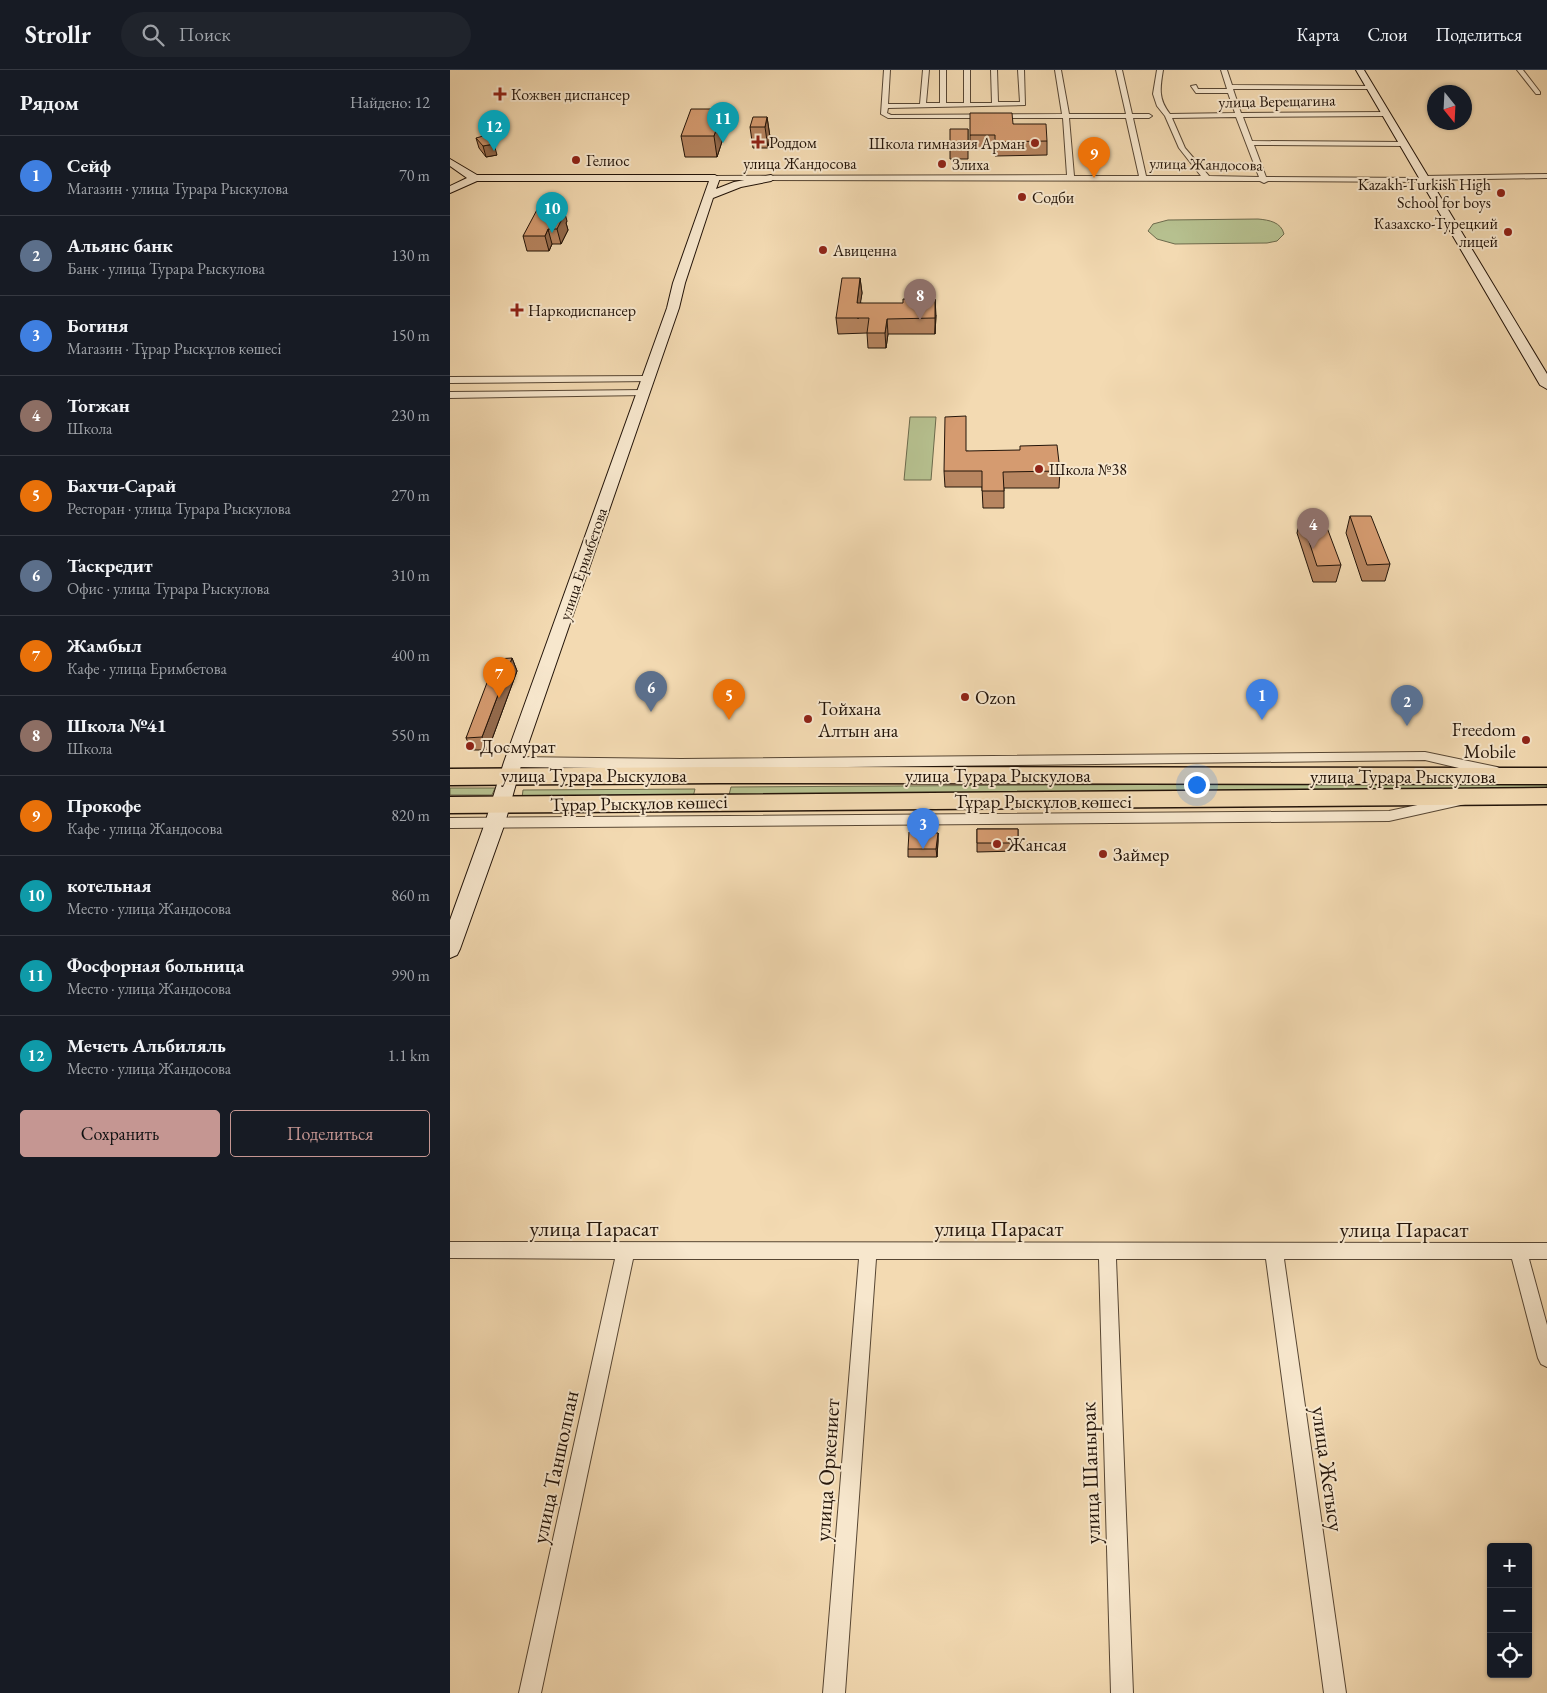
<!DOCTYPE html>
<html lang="ru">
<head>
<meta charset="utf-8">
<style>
  :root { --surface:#171b24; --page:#20242c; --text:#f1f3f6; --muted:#9ea1a6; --line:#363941; --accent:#c59692 }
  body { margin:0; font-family:"EB Garamond",serif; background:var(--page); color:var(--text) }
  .controls { position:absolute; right:15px; bottom:15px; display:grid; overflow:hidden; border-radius:5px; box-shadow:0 1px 4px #0004 }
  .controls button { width:45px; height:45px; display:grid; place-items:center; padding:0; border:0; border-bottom:1px solid var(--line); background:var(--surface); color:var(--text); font:25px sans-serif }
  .compass { position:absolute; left:977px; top:15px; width:45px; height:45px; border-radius:50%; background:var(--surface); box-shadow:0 1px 4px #0004; rotate:162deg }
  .you { position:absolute; left:746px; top:714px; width:18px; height:18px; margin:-12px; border:4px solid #fff; border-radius:50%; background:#1a73e8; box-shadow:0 0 0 8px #1a73e833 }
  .badge { display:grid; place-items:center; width:32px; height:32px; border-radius:50%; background:var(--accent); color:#fff; font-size:16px; font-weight:700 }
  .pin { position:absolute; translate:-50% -41px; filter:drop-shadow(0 1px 2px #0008) }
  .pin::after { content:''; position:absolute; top:26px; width:18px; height:15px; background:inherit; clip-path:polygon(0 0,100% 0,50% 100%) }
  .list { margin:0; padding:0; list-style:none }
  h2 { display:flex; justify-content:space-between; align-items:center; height:65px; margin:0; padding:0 20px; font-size:21px }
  h2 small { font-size:16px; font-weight:400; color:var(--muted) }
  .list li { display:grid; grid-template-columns:32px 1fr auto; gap:15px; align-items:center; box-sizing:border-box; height:80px; padding:0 20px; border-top:1px solid var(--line) }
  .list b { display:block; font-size:19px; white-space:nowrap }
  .list p { margin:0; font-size:16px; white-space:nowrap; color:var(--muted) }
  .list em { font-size:16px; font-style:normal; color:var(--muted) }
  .actions { display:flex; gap:10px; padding:15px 20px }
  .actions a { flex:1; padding:11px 0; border:1px solid var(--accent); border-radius:5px; text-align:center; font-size:18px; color:var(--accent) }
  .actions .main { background:var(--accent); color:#111 }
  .icon { flex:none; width:28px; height:28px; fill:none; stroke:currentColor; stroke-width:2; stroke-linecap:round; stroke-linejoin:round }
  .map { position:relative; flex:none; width:1097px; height:1623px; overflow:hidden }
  header { display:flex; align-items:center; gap:30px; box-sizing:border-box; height:70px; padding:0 25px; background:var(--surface); border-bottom:1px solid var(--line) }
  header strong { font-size:24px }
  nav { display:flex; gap:28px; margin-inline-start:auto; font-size:18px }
  .search { width:350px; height:45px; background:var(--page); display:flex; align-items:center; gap:12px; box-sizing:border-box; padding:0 18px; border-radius:28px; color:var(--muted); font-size:19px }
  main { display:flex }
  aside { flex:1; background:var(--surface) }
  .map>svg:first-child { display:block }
</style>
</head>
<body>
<header>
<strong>Strollr</strong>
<div class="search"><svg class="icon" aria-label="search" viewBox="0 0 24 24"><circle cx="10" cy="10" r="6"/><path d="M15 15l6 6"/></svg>Поиск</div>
<nav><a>Карта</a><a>Слои</a><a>Поделиться</a></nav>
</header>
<main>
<aside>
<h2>Рядом<small>Найдено: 12</small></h2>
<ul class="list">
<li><span class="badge" style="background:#3f7fe0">1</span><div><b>Сейф</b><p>Магазин · улица Турара Рыскулова</p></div><em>70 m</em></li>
<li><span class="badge" style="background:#5c6f8a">2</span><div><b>Альянс банк</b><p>Банк · улица Турара Рыскулова</p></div><em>130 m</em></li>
<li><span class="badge" style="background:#3f7fe0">3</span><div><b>Богиня</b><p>Магазин · Тұрар Рыскұлов көшесі</p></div><em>150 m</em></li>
<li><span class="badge" style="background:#8d6e63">4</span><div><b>Тогжан</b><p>Школа</p></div><em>230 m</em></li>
<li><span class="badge" style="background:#e8710a">5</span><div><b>Бахчи-Сарай</b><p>Ресторан · улица Турара Рыскулова</p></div><em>270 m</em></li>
<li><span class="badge" style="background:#5c6f8a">6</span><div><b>Таскредит</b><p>Офис · улица Турара Рыскулова</p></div><em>310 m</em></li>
<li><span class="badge" style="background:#e8710a">7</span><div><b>Жамбыл</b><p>Кафе · улица Еримбетова</p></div><em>400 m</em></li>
<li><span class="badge" style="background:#8d6e63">8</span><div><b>Школа №41</b><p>Школа</p></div><em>550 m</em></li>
<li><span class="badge" style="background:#e8710a">9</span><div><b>Прокофе</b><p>Кафе · улица Жандосова</p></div><em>820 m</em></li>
<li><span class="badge" style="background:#0f9aa8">10</span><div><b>котельная</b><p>Место · улица Жандосова</p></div><em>860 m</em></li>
<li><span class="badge" style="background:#0f9aa8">11</span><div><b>Фосфорная больница</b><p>Место · улица Жандосова</p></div><em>990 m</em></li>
<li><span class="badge" style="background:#0f9aa8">12</span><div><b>Мечеть Альбиляль</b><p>Место · улица Жандосова</p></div><em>1.1 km</em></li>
</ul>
<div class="actions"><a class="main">Сохранить</a><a>Поделиться</a></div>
</aside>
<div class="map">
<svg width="1097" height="1623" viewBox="0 0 1097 1623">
  <rect width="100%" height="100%" fill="#f3dab2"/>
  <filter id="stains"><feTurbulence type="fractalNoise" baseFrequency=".004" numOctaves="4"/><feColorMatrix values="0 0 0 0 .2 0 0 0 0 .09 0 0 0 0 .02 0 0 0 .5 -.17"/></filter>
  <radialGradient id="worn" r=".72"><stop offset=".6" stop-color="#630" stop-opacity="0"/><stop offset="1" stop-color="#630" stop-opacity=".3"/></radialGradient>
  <path fill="#b6c08f" stroke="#6c6a4c" d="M808 149C819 150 831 152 834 164L827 171 817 173 725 174 707 169 698 161 703 154 718 150Z
    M460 347H486L481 410H454Z
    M1097 712V720L279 725 281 717Z
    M0 718H45L42 725H0Z
    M245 719 243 727 72 728 73 720Z"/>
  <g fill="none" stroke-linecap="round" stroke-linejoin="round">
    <defs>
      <path id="street" d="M434 0H440L438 34H470L473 0H479L476 33H490V0H496V33H514V0H520V33H542L541 0H547L548 32H570L568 0H574L575 35 438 38 437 43 441 45 612 44 605 0H611L619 44H676L666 0H672L682 44H699L702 46 699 48H683L696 106H751L729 78 715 46 707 36 703 24 707 0H713C710 18 708 29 720 44L785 43 778 23H746L741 16 746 15 748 19H777L771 0H777L782 15 921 16 923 17V19H783L791 43 936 42 939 44 936 46 793 47 802 71 954 72 957 74 954 76 804 75 816 107 971 108 974 106 1097 104V108L980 110 976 112 818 111 814 113 810 111 265 110 261 108 265 106 617 105 613 48H438L431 44ZM786 47 809 107 759 106 735 78 722 48ZM619 48H676L689 106H624Z
        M1067 0H1073L1090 22V24H1086Z
        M198 306 201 307V311L0 313V307Z
        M193 320 198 323 196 325 0 328V322Z
        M975 682 1047 697 1051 699 1053 702 1051 705 1047 707 975 690 231 699 63 697 59 695 57 692 59 689 63 687 231 689Z
        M1010 726 1015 728 1016 731 1015 734 939 751 0 758V748L939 741Z
        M0 1172 1097 1173V1189H1079L1097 1255V1297L1091 1294 1088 1288 1062 1189H834L896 1623H874L816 1189H666L683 1623H661L649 1189H426L395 1623H373L409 1189H183L91 1623H69L165 1189 0 1188Z"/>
      <path id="secondary" d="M906 0H914L1097 304V319L1090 315Z
        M0 89 27 105H265L270 108 266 119 284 112 321 105 326 108 321 111 291 117 263 128 235 213 229 238 72 692 55 753 10 879 7 885 0 888V850L35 753 54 692 217 238 223 213 259 111H27L0 123V116L17 108 0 96Z"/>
      <path id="primary" d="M269 697 1097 698V714L269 713 0 715V699Z
        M1097 718V734L0 743V727Z"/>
    </defs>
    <use href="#street" stroke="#574633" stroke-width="2"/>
    <use href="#secondary" stroke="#231409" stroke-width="2"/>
    <use href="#primary" stroke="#231409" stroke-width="3"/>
    <use href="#street" fill="#f7e7cd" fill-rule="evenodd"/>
    <use href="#secondary" fill="#f7e7cd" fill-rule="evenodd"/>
    <use href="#primary" fill="#f3dab2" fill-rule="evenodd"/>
  </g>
  <path fill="#b78560" stroke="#231409" d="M273 39 276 59 267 87H235L231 66Z
    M317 47 320 67 318 78H303L300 57Z
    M563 54 597 71V85L545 86V79H520V65Z
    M518 59V89H500V75Z
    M26 68 47 85 36 87 29 78Z
    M117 151 116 153 118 160 111 174H102L99 181H77L73 166Z
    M410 208 412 223 410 233 486 245 485 264H438L436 278H418L417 263 388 264 386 248Z
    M517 381 610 401 609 418H554V438H533L532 417H495L494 401Z
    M900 446 940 494 935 511H912L896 463Z
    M851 447 891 495 886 512H863L847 463Z
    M62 588 67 601 38 680H22L16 668Z
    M527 759H568V781L527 782Z
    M488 763V771L487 787H458V779Z"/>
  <path fill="#956c4e" stroke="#231409" d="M273 39 276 59 267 87 264 66Z
    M317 47 320 67 318 78 315 57Z
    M44 74 47 85 36 87 33 76Z
    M113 136 117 151 116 153 118 160 111 174 107 159 109 145Z
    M98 159 102 174 99 181 95 166Z
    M410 208 412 223 408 249 407 233Z
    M485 229 486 245 485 264Z
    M437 249 438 264 436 278 435 263Z
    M62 588 67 601 38 680 32 667Z
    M488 763V771L487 787 486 779Z"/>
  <path fill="#d59b70" stroke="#231409" d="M241 39H273L264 66H231Z
    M520 43H562L563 54H596L597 71 545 72V65H520Z
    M303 47H317L315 57H300Z
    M500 59H518V75H500Z
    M37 65 44 74 33 76 26 68Z
    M89 136H113L109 145H114L107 159H98L95 166H73Z
    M392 208H410L407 233H453V229H485V248L437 249 435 263H417L419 248H386Z
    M516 346V381L570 380V376L607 375 610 401 553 402 554 421H532V401H494L495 347Z
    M900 446H921L940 494 917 495Z
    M851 447H873L891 495 867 496Z
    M62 588 32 667 16 668 46 589Z
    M527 759H568V773H527Z
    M459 762 488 763 486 779H458Z"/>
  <g fill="#8f2418" stroke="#f7e7cd" stroke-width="2">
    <path d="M47.5 16.5h5v5h5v5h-5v5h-5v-5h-5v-5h5z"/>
    <path d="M305.5 64.5h5v5h5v5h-5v5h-5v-5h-5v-5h5z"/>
    <circle cx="585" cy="73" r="5"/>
    <circle cx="126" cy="90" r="5"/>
    <circle cx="492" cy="94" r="5"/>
    <circle cx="1051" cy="123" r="5"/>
    <circle cx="572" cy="127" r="5"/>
    <circle cx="1058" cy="162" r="5"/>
    <circle cx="373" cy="180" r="5"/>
    <path d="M64.5 232.5h5v5h5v5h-5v5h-5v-5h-5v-5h5z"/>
    <circle cx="589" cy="399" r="5"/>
    <circle cx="515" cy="627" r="5"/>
    <circle cx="358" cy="649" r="5"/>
    <circle cx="1076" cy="670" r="5"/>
    <circle cx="20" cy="676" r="5"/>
    <circle cx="547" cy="774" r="5"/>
    <circle cx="653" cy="784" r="5"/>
  </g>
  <g text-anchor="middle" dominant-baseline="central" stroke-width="4" stroke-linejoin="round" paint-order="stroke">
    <g font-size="16" fill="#231409" stroke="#f7e7cd" text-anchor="start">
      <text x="61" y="24">Кожвен диспансер</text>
      <text x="319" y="72">Роддом</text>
      <text x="575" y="73" text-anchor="end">Школа гимназия Арман</text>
      <text x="136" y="90">Гелиос</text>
      <text x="502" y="94">Злиха</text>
      <text x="1041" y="114" text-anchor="end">Kazakh-Turkish High<tspan x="1041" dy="18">School for boys</tspan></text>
      <text x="582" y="127">Содби</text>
      <text x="1048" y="153" text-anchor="end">Казахско-Турецкий<tspan x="1048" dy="18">лицей</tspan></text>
      <text x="383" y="180">Авиценна</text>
      <text x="78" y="240">Наркодиспансер</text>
      <text x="599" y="399">Школа №38</text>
    </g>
    <g font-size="16" fill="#231409" stroke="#f7e7cd">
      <text transform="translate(827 31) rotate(-1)">улица Верещагина</text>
      <text x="350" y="93">улица Жандосова</text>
      <text transform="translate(756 94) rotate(1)">улица Жандосова</text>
      <text transform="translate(133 494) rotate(-71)">улица Еримбетова</text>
    </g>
    <g font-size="19" fill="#231409" stroke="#f7e7cd" text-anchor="start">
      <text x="525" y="627">Ozon</text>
      <text x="368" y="638">Тойхана<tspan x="368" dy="22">Алтын ана</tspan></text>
      <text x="1066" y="659" text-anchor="end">Freedom<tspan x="1066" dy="22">Mobile</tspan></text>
      <text x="30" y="676">Досмурат</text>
      <text x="557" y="774">Жансая</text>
      <text x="663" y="784">Займер</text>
    </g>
    <g font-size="19" fill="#231409" stroke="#f7e7cd">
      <text x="144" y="705">улица Турара Рыскулова</text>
      <text x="548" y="705">улица Турара Рыскулова</text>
      <text x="953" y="706">улица Турара Рыскулова</text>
      <text x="593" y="731">Тұрар Рыскұлов көшесі</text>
      <text transform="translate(189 733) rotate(-1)">Тұрар Рыскұлов көшесі</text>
    </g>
    <g font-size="22" fill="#231409" stroke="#f7e7cd">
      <text x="144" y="1158">улица Парасат</text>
      <text x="549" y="1158">улица Парасат</text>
      <text x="954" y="1159">улица Парасат</text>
      <text transform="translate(105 1397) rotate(-78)">улица Таншолпан</text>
      <text transform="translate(878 1399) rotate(82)">улица Жетысу</text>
      <text transform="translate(377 1400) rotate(-86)">улица Оркениет</text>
      <text transform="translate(640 1403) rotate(-92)">улица Шанырак</text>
    </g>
  </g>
  <rect width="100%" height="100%" filter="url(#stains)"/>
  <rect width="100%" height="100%" fill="url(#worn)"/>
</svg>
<div class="controls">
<button>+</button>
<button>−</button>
<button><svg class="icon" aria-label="locate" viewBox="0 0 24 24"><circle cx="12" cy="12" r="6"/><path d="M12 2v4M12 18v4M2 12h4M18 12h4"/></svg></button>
</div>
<svg class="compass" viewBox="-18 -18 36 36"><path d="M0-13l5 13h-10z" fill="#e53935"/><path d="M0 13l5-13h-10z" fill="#9ea1a6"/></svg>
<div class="you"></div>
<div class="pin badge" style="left:812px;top:650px;background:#3f7fe0">1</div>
<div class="pin badge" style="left:957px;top:656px;background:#5c6f8a">2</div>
<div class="pin badge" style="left:473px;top:779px;background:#3f7fe0">3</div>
<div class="pin badge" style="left:863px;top:479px;background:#8d6e63">4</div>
<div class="pin badge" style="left:279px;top:650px;background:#e8710a">5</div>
<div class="pin badge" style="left:201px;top:642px;background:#5c6f8a">6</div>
<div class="pin badge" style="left:49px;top:628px;background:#e8710a">7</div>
<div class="pin badge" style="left:470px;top:250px;background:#8d6e63">8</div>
<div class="pin badge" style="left:644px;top:108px;background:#e8710a">9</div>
<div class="pin badge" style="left:102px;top:163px;background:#0f9aa8">10</div>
<div class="pin badge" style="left:273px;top:73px;background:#0f9aa8">11</div>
<div class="pin badge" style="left:44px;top:81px;background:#0f9aa8">12</div>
</div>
</main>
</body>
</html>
